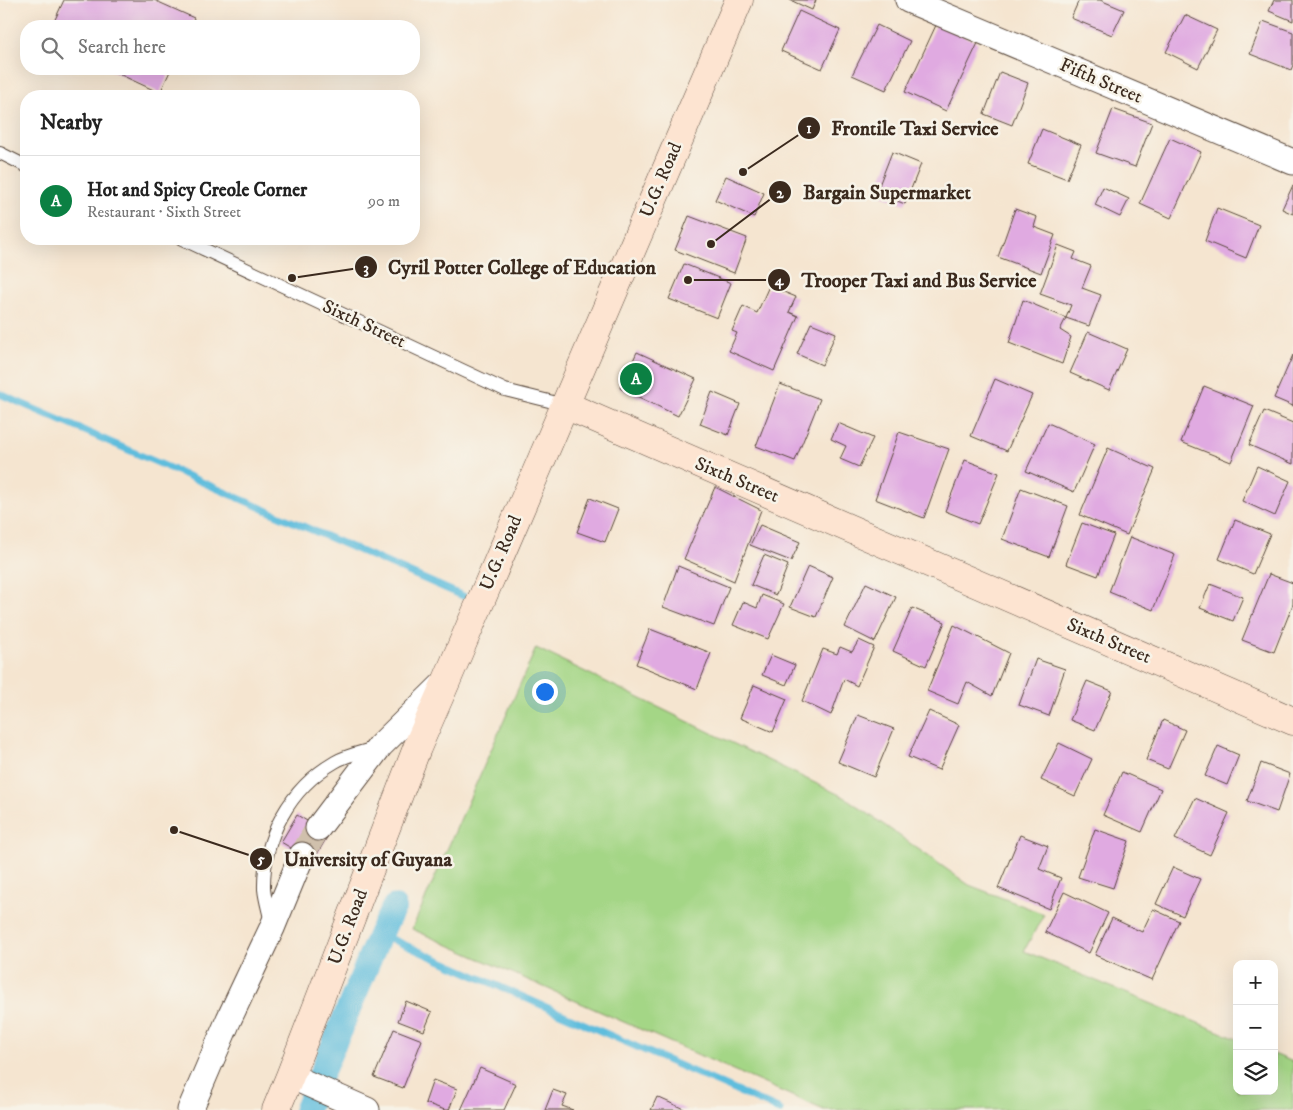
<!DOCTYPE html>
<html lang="en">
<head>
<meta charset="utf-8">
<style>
  :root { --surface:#fff; --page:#f6f6f6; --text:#222; --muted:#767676; --line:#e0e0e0; --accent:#0b8043 }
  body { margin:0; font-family:"IM FELL DW Pica",serif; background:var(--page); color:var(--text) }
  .controls { position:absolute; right:15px; bottom:15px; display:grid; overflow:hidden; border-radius:10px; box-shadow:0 5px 20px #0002 }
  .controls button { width:45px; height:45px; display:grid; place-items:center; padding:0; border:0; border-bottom:1px solid var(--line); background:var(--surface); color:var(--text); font:25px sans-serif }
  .you { position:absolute; left:544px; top:691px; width:18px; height:18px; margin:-12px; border:4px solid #fff; border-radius:50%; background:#1a73e8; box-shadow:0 0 0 8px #1a73e833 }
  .badge { display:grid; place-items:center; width:32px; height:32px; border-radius:50%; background:var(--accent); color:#fff; font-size:16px; font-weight:700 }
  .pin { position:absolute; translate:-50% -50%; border:2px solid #fff; box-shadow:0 1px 5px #0006 }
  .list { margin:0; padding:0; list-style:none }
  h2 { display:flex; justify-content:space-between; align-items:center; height:65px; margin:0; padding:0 20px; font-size:21px }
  h2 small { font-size:16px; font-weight:400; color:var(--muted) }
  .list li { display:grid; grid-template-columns:32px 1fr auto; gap:15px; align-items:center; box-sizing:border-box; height:90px; padding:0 20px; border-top:1px solid var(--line) }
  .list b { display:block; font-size:19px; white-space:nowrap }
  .list p { margin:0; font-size:16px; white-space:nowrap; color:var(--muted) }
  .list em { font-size:16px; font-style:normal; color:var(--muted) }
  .icon { flex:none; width:28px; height:28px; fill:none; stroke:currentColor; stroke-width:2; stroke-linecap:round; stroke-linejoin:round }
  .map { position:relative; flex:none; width:1293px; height:1110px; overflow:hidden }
  .search { position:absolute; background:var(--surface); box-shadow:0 5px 20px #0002; left:20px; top:20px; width:400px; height:55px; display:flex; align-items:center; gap:12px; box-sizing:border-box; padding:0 18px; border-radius:20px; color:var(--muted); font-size:19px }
  .panel { position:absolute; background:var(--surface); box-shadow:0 5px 20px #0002; left:20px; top:90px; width:400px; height:155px; border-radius:20px }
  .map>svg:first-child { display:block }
</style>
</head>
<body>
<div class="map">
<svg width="1293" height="1110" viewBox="0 0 1293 1110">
  <rect width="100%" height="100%" fill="#f7f3e8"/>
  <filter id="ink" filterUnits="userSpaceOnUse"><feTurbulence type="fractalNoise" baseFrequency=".02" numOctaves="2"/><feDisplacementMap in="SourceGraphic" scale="10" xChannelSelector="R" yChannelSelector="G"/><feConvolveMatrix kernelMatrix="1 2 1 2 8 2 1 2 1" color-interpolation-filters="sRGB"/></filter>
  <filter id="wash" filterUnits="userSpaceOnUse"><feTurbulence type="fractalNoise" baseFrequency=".0096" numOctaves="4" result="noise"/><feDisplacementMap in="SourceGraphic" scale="20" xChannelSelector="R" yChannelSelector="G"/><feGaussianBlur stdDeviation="1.12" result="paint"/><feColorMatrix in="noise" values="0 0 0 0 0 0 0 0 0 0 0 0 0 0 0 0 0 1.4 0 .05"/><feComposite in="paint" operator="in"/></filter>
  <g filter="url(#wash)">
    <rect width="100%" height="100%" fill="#f5e5d0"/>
    <path fill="#a4d686" stroke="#708052" d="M536 648 846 798 969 885 1044 914 1024 951 1237 1039V1091H1274V1054L1293 1062V1110H824L412 929Z"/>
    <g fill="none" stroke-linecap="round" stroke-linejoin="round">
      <path stroke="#5fbddd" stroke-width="7" d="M0 394 470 599
        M380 934 780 1110"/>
      <path stroke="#5fbddd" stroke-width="25" d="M306 1110 380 934 394 907"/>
    </g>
    <g id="blocks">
      <path fill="#e0aae1" d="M64 0H154L194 18 191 26H52Z
        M790 0H816L812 10Z
        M1079 0H1100L1124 10 1112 35 1071 18Z
        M1274 0H1293V21L1269 11Z
        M799 11 840 30 822 69 781 51Z
        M1185 15 1217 30 1198 68 1166 52Z
        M1263 21 1293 32V65L1291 70 1250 54Z
        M937 23 978 43 946 111 905 92Z
        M877 25 910 41 886 90 852 75Z
        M108 69H171L160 93Z
        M1000 72 1028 83 1012 125 984 114Z
        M1113 109 1152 123 1135 167 1096 153Z
        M1042 129 1081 145 1067 179 1028 164Z
        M1170 138 1201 152 1171 218 1140 204Z
        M892 152 921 164 905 204 876 193Z
        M726 176 764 193 754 217 715 200Z
        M1293 185V214L1282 209Z
        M1103 187 1129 199 1120 217 1095 205Z
        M1217 208 1259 225 1246 258 1205 241Z
        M1015 209 1037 217 1034 227 1055 235 1041 273 998 257Z
        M689 216 747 238 734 273 675 250Z
        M1058 245 1076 252 1073 259 1091 266 1082 288 1101 295 1089 326 1066 318 1060 330 1071 337 1062 364 1009 343 1023 300 1066 318 1071 305 1040 294Z
        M684 264 731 283 717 318 669 299Z
        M769 286 796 297 789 312 798 316 774 371 729 351 737 333 732 331 743 306 757 313Z
        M811 323 836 333 822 365 797 354Z
        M1088 332 1127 349 1109 390 1070 373Z
        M637 352 696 379 678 416 620 388Z
        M1293 355V406L1274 398Z
        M995 379 1032 395 1007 451 971 436Z
        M780 384 820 399 795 461 756 446Z
        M1204 386 1254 406 1231 462 1181 442Z
        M712 392 740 404 728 435 700 424Z
        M1264 411 1293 423V464L1249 445Z
        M838 423 873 438 859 467 840 459 846 446 831 439Z
        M1048 423 1095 444 1074 492 1026 471Z
        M899 432 949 449 924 518 875 499Z
        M1108 448 1155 469 1127 535 1080 515Z
        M965 460 999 473 978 524 945 511Z
        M1257 466 1290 481 1275 516 1242 501Z
        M715 487 761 510 734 581 684 559Z
        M1021 488 1068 506 1049 557 1002 539Z
        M590 498 618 509 605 542 577 532Z
        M1235 520 1270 534 1253 574 1219 559Z
        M1082 523 1114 535 1098 576 1066 564Z
        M760 525 800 542 791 561 750 545Z
        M1130 537 1175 555 1153 610 1109 592Z
        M764 555 788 565 776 595 751 585Z
        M678 566 729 587 714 626 663 607Z
        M808 566 833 577 816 617 790 607Z
        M1269 574 1293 583V604L1274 652 1242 640Z
        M866 583 896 597 875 642 845 627Z
        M1210 584 1243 597 1233 621 1200 608Z
        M762 595 784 604 768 639 733 625 743 602 757 608Z
        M912 608 945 622 926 666 893 651Z
        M954 625 1009 653 992 696 967 682 958 704 927 691Z
        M650 629 711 653 697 689 636 664Z
        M859 640 874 647 857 686 844 679 831 715 802 701 823 649 837 654 840 647 852 652Z
        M771 655 795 665 786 685 762 675Z
        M1036 659 1065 669 1049 716 1019 705Z
        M1087 681 1112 691 1095 730 1070 720Z
        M754 685 787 699 773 732 740 718Z
        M929 711 959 725 939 770 908 757Z
        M858 715 894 729 874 777 838 762Z
        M1163 720 1185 730 1168 769 1146 760Z
        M1059 743 1092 759 1075 796 1041 780Z
        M1218 746 1239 755 1227 785 1205 776Z
        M1261 763 1290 774 1277 812 1247 801Z
        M1122 772 1161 789 1142 832 1103 815Z
        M1195 798 1229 813 1210 855 1175 839Z
        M297 815 329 834 313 861 281 842Z
        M1095 829 1129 841 1113 888 1078 877Z
        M1020 835 1048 846 1039 869 1061 878 1049 909 998 888Z
        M1173 867 1200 879 1183 916 1156 904Z
        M1064 892 1108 913 1089 953 1045 932Z
        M1153 909 1179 921 1152 980 1095 955 1112 918 1142 932Z
        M406 1001 432 1012 424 1031 398 1021Z
        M394 1029 422 1040 403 1088 374 1077Z
        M480 1068 516 1084 504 1110H461Z
        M433 1080 457 1089 449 1110H445L425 1103Z
        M553 1090 567 1095 562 1106 573 1110H545Z
        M657 1097 686 1110H651Z"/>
    </g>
  </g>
  <g filter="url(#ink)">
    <use href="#blocks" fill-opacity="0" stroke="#574639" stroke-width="1"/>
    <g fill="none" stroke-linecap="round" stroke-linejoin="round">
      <path stroke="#d0c0ac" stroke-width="25" stroke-dasharray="25 12" stroke-linecap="butt" d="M302 855 318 828"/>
      <defs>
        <path id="lane" d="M0 153 26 166
          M182 239 505 390 565 405
          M271 923C269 912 265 900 264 889 263 837 290 788 335 762 347 755 362 752 375 748"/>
        <path id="street" d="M908 0 1293 162
          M318 828 380 746 444 683
          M290 1076 367 1110
          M190 1110 229 1019 272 928 302 855"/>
        <path id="secondary" d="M565 405 1293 721
          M276 1110 290 1076 417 748 446 682 739 0"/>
      </defs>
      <use href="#lane" stroke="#574639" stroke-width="14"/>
      <use href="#street" stroke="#574639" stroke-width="27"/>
      <use href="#secondary" stroke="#574639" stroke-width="29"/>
      <use href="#lane" stroke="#fff" stroke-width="12"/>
      <use href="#street" stroke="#fff" stroke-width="25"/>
      <use href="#secondary" stroke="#fde4d1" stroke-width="28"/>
    </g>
  </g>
  <g text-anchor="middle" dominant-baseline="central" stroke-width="5" stroke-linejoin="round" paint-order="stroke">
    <g font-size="19" fill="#3b2a1e" stroke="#f7f3e8">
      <text transform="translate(1101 81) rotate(23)">Fifth Street</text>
      <text transform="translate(661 180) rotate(-67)">U.G. Road</text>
      <text transform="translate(364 324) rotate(25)">Sixth Street</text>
      <text transform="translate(737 480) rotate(23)">Sixth Street</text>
      <text transform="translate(501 553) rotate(-67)">U.G. Road</text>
      <text transform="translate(1109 641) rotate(23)">Sixth Street</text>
      <text transform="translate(348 927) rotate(-69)">U.G. Road</text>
    </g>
  </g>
  <path fill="none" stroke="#3b2a1e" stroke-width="2" d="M743 172L809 128M711 244L780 192M292 278L366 267M688 280L779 280M174 830L261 859"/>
  <g fill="#3b2a1e" stroke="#f7f3e8" stroke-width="2">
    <circle cx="743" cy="172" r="5"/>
    <circle cx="711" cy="244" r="5"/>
    <circle cx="292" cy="278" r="5"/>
    <circle cx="688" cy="280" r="5"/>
    <circle cx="174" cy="830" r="5"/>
    <circle cx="809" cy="128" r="12"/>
    <circle cx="780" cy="192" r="12"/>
    <circle cx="366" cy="267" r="12"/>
    <circle cx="779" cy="280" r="12"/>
    <circle cx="261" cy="859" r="12"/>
  </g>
  <g font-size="15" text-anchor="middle" font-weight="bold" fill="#fff">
    <text x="809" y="133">1</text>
    <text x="780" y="198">2</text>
    <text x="366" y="273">3</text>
    <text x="779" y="285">4</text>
    <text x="261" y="864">5</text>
  </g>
  <g font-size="20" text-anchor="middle" font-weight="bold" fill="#3b2a1e" stroke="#f7f3e8" stroke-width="5" stroke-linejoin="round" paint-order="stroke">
    <text x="915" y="135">Frontile Taxi Service</text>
    <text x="887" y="199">Bargain Supermarket</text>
    <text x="522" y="274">Cyril Potter College of Education</text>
    <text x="919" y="287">Trooper Taxi and Bus Service</text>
    <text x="368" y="866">University of Guyana</text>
  </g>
</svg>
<div class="controls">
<button>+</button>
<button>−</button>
<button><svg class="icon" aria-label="layers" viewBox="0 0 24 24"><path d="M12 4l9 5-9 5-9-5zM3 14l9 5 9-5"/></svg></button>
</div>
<div class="you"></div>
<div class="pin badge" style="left:636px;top:379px">A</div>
<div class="search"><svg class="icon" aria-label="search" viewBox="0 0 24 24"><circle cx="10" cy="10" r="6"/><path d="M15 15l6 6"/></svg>Search here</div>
<section class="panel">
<h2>Nearby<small></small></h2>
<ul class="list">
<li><span class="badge">A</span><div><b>Hot and Spicy Creole Corner</b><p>Restaurant · Sixth Street</p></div><em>90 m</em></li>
</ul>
</section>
</div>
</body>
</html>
